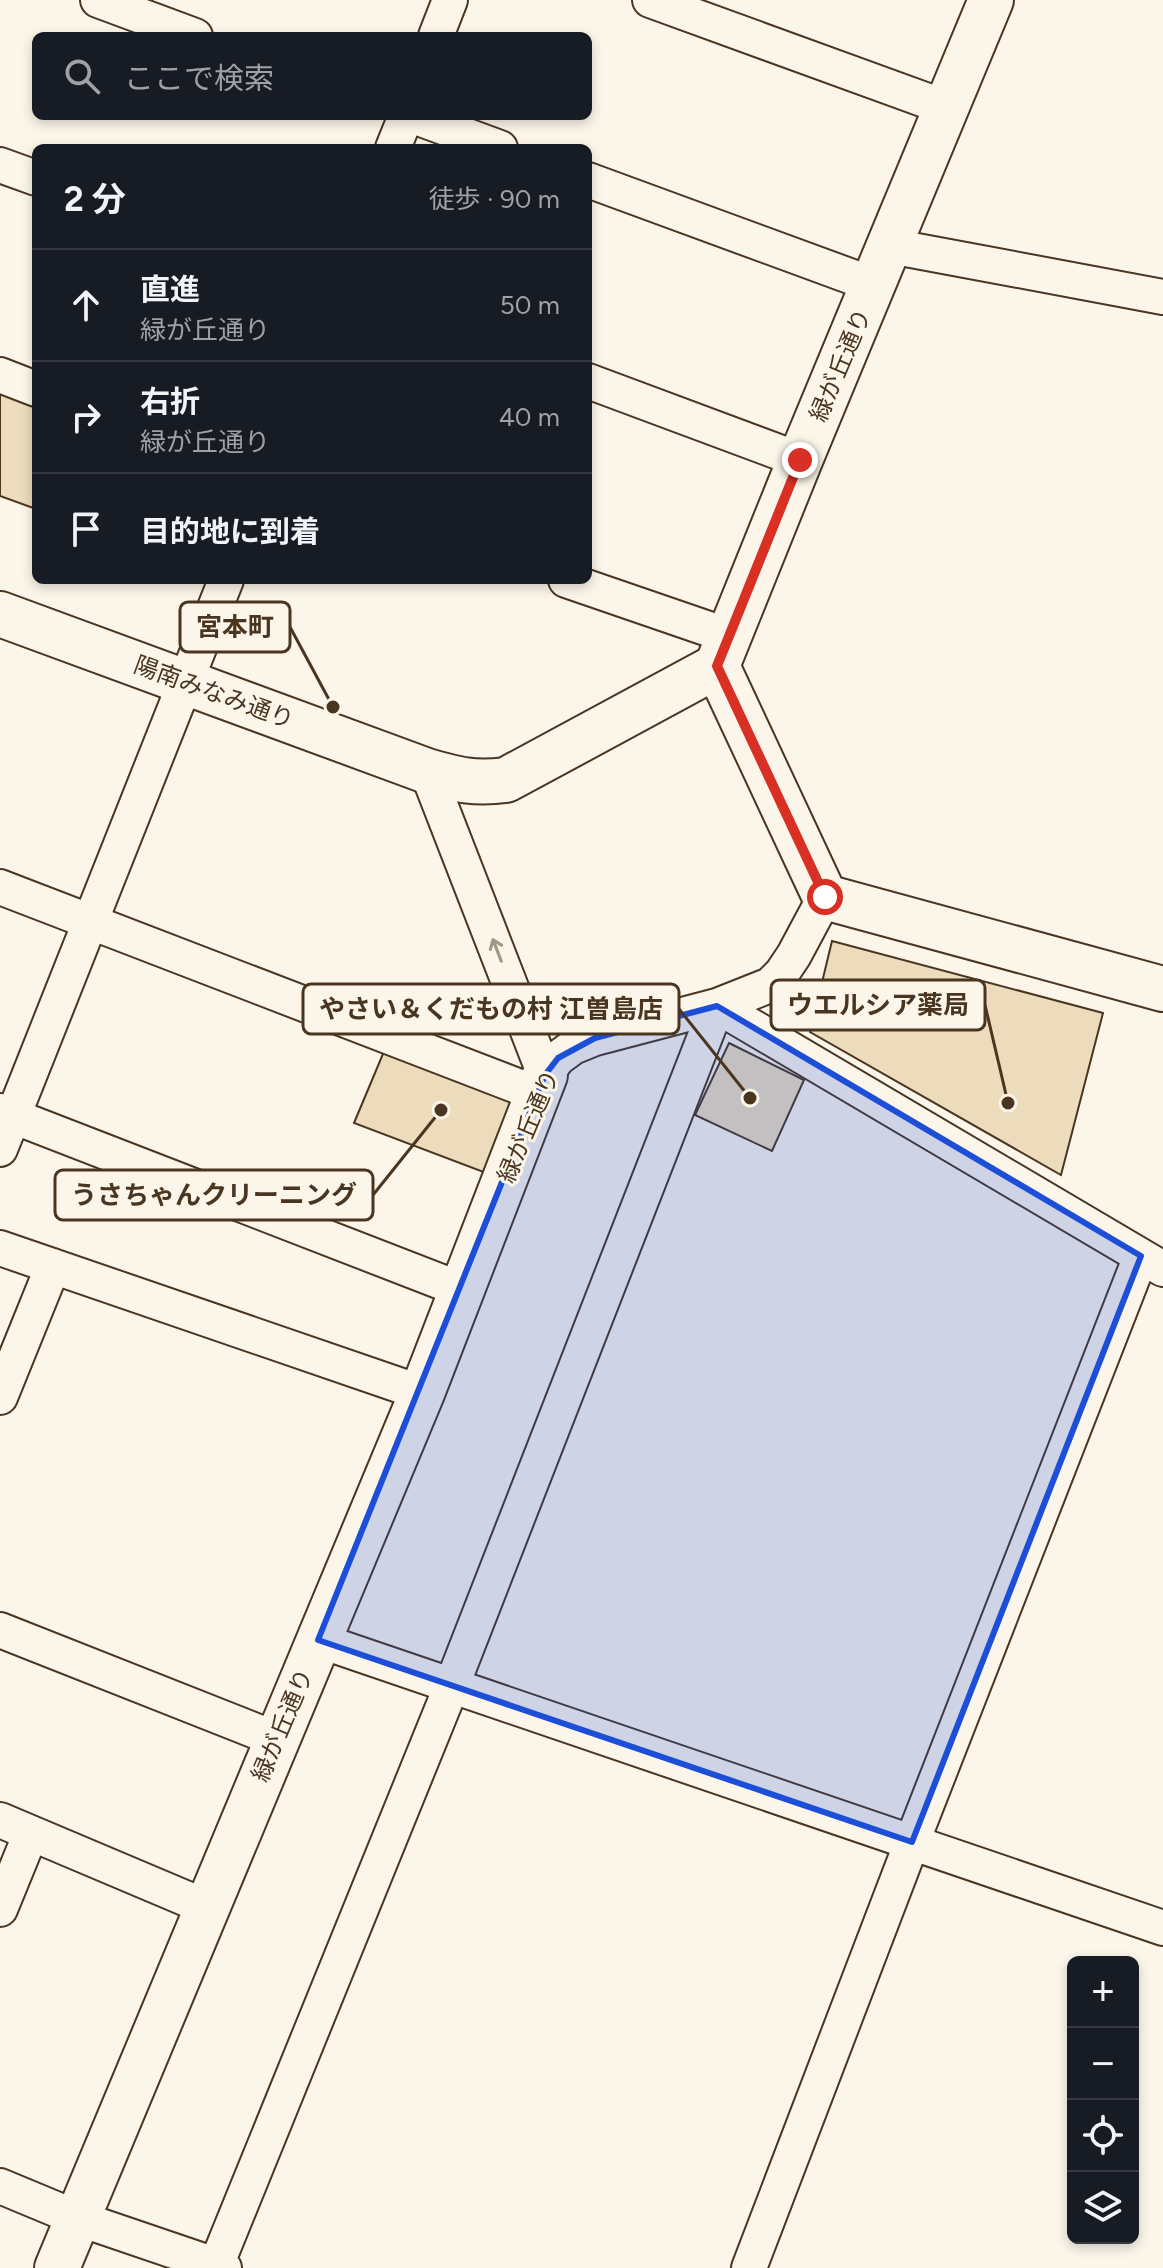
<!DOCTYPE html>
<html lang="ja">
<head>
<meta charset="utf-8">
<style>
  :root { --surface:#171b24; --page:#20242c; --text:#f1f3f6; --muted:#9ea1a6; --line:#363941 }
  body { margin:0; font-family:Figtree,"Noto Sans JP",sans-serif; background:var(--page); color:var(--text) }
  .controls { position:absolute; right:24px; bottom:24px; display:grid; overflow:hidden; border-radius:12px; box-shadow:0 4px 12px #0003 }
  .controls button { width:72px; height:72px; display:grid; place-items:center; padding:0; border:0; border-bottom:2px solid var(--line); background:var(--surface); color:var(--text); font:40px sans-serif }
  .stop { position:absolute; width:24px; height:24px; margin:-18px; border:6px solid #d93025; border-radius:50%; background:#fff }
  .stop.end { background:#d93025; border-color:#fff; box-shadow:0 2px 8px #0008 }
  .list { margin:0; padding:0; list-style:none }
  h2 { display:flex; justify-content:space-between; align-items:center; height:104px; margin:0; padding:0 32px; font-size:34px }
  h2 small { font-size:26px; font-weight:400; color:var(--muted) }
  .list li { display:grid; grid-template-columns:52px 1fr auto; gap:24px; align-items:center; box-sizing:border-box; height:112px; padding:0 32px; border-top:2px solid var(--line) }
  .list b { display:block; font-size:30px; white-space:nowrap }
  .list p { margin:0; font-size:26px; white-space:nowrap; color:var(--muted) }
  .list em { font-size:26px; font-style:normal; color:var(--muted) }
  .icon { flex:none; width:44px; height:44px; fill:none; stroke:currentColor; stroke-width:2; stroke-linecap:round; stroke-linejoin:round }
  .map { position:relative; flex:none; width:1163px; height:2268px; overflow:hidden }
  .search { position:absolute; background:var(--surface); box-shadow:0 4px 12px #0003; left:32px; top:32px; width:560px; height:88px; display:flex; align-items:center; gap:20px; box-sizing:border-box; padding:0 28px; border-radius:12px; color:var(--muted); font-size:30px }
  .panel { position:absolute; background:var(--surface); box-shadow:0 4px 12px #0003; left:32px; top:144px; width:560px; height:440px; border-radius:12px }
  .map>svg:first-child { display:block }
</style>
</head>
<body>
<div class="map">
<svg width="1163" height="2268" viewBox="0 0 1163 2268">
  <rect width="100%" height="100%" fill="#fbf6e9"/>
  <path fill="#ecdcbc" stroke="#4a3520" stroke-width="2" d="M0 383 36 397V509L0 496Z
    M832 941 1103 1013 1061 1175 810 1032Z
    M729 1043 804 1080 772 1151 695 1115Z
    M385 1049 528 1096 494 1176 354 1123Z"/>
  <g fill="none" stroke-linecap="round" stroke-linejoin="round">
    <defs>
      <path id="street" d="M98 0 195 36
        M650 0 947 108
        M436 36 450 0
        M413 116 500 148
        M393 148 406 116
        M0 165 36 178
        M588 180 874 285
        M890 246 1163 297
        M0 375 36 389
        M588 381 800 460
        M566 580 729 636
        M427 771 545 1075
        M0 887 538 1094
        M545 1075 558 1058 573 1047 595 1038 717 1006 770 985 782 973 794 955 825 897
        M0 1111 462 1290
        M0 1149 226 580
        M0 1248 422 1393
        M0 1397 53 1266
        M0 1630 276 1739
        M318 1640 1163 1928
        M0 1820 206 1907
        M0 1909 31 1833
        M0 2186 77 2218 224 2268
        M215 2268 452 1685 717 1006 1163 1269
        M749 2268 912 1842 1141 1256"/>
      <path id="secondary" d="M991 0 800 460 717 666 825 897 1163 989
        M0 614 427 771C458 780 474 784 506 780L717 666
        M57 2268 422 1393 545 1075"/>
    </defs>
    <use href="#street" stroke="#4a3520" stroke-width="38"/>
    <use href="#secondary" stroke="#4a3520" stroke-width="48"/>
    <use href="#street" stroke="#fbf6e9" stroke-width="34"/>
    <use href="#secondary" stroke="#fbf6e9" stroke-width="44"/>
  </g>
  <defs><path id="oneway-shaft" d="M-6 0H5M1.5-3L5.5 0L1.5 3" fill="none" stroke-width="1.6" stroke-linecap="round" stroke-linejoin="round" transform="scale(2)"/></defs>
  <use stroke="#a29684" href="#oneway-shaft" transform="translate(497 950) rotate(-111)"/>
  <g fill="none" stroke-linecap="round" stroke-linejoin="round">
    <path stroke="#d93025" stroke-width="10" d="M800 460 717 666 825 897"/>
  </g>
  <path fill="#1d4ed8" fill-opacity="0.2" stroke="#1d4ed8" stroke-width="6" stroke-linejoin="round" d="M717 1006 1141 1256 912 1842 318 1640 545 1075 558 1058 595 1038Z"/>
  <g text-anchor="middle" dominant-baseline="central" stroke-width="6" stroke-linejoin="round" paint-order="stroke">
    <g font-size="24" fill="#4a3520" stroke="#fbf6e9">
      <text transform="translate(840 365) rotate(-67)">緑が丘通り</text>
      <text transform="translate(214 692) rotate(20)">陽南みなみ通り</text>
      <text transform="translate(528 1126) rotate(-67)">緑が丘通り</text>
      <text transform="translate(282 1725) rotate(-67)">緑が丘通り</text>
    </g>
  </g>
  <path fill="none" stroke="#4a3520" stroke-width="3" d="M333 707L290 627M1008 1103L985 1005M750 1098L679 1009M441 1110L373 1195"/>
  <g fill="#4a3520" stroke="#fbf6e9" stroke-width="3">
    <circle cx="333" cy="707" r="8"/>
    <circle cx="1008" cy="1103" r="8"/>
    <circle cx="750" cy="1098" r="8"/>
    <circle cx="441" cy="1110" r="8"/>
  </g>
  <g fill="#fbf6e9" stroke="#4a3520" stroke-width="3">
    <rect x="180" y="602" width="110" height="50" rx="8"/>
    <rect x="771" y="980" width="214" height="50" rx="8"/>
    <rect x="303" y="984" width="376" height="50" rx="8"/>
    <rect x="55" y="1170" width="318" height="50" rx="8"/>
  </g>
  <g font-size="26" text-anchor="middle" font-weight="bold" fill="#4a3520">
    <text x="235" y="636">宮本町</text>
    <text x="878" y="1014">ウエルシア薬局</text>
    <text x="491" y="1018">やさい＆くだもの村 江曽島店</text>
    <text x="214" y="1204">うさちゃんクリーニング</text>
  </g>
</svg>
<div class="controls">
<button>+</button>
<button>−</button>
<button><svg class="icon" aria-label="locate" viewBox="0 0 24 24"><circle cx="12" cy="12" r="6"/><path d="M12 2v4M12 18v4M2 12h4M18 12h4"/></svg></button>
<button><svg class="icon" aria-label="layers" viewBox="0 0 24 24"><path d="M12 4l9 5-9 5-9-5zM3 14l9 5 9-5"/></svg></button>
</div>
<div class="stop" style="left:825px;top:897px"></div>
<div class="stop end" style="left:800px;top:460px"></div>
<div class="search"><svg class="icon" aria-label="search" viewBox="0 0 24 24"><circle cx="10" cy="10" r="6"/><path d="M15 15l6 6"/></svg>ここで検索</div>
<section class="panel">
<h2>2 分<small>徒歩 · 90 m</small></h2>
<ul class="list">
<li><svg class="icon" aria-label="ahead" viewBox="0 0 24 24"><path d="M12 20V5M6 11l6-6 6 6"/></svg><div><b>直進</b><p>緑が丘通り</p></div><em>50 m</em></li>
<li><svg class="icon" aria-label="right" viewBox="0 0 24 24"><path d="M7 20v-9h11M14 6l5 5-5 5"/></svg><div><b>右折</b><p>緑が丘通り</p></div><em>40 m</em></li>
<li><svg class="icon" aria-label="arrive" viewBox="0 0 24 24"><path d="M6 21V4h12l-3 4 3 4H6"/></svg><div><b>目的地に到着</b></div></li>
</ul>
</section>
</div>
</body>
</html>
